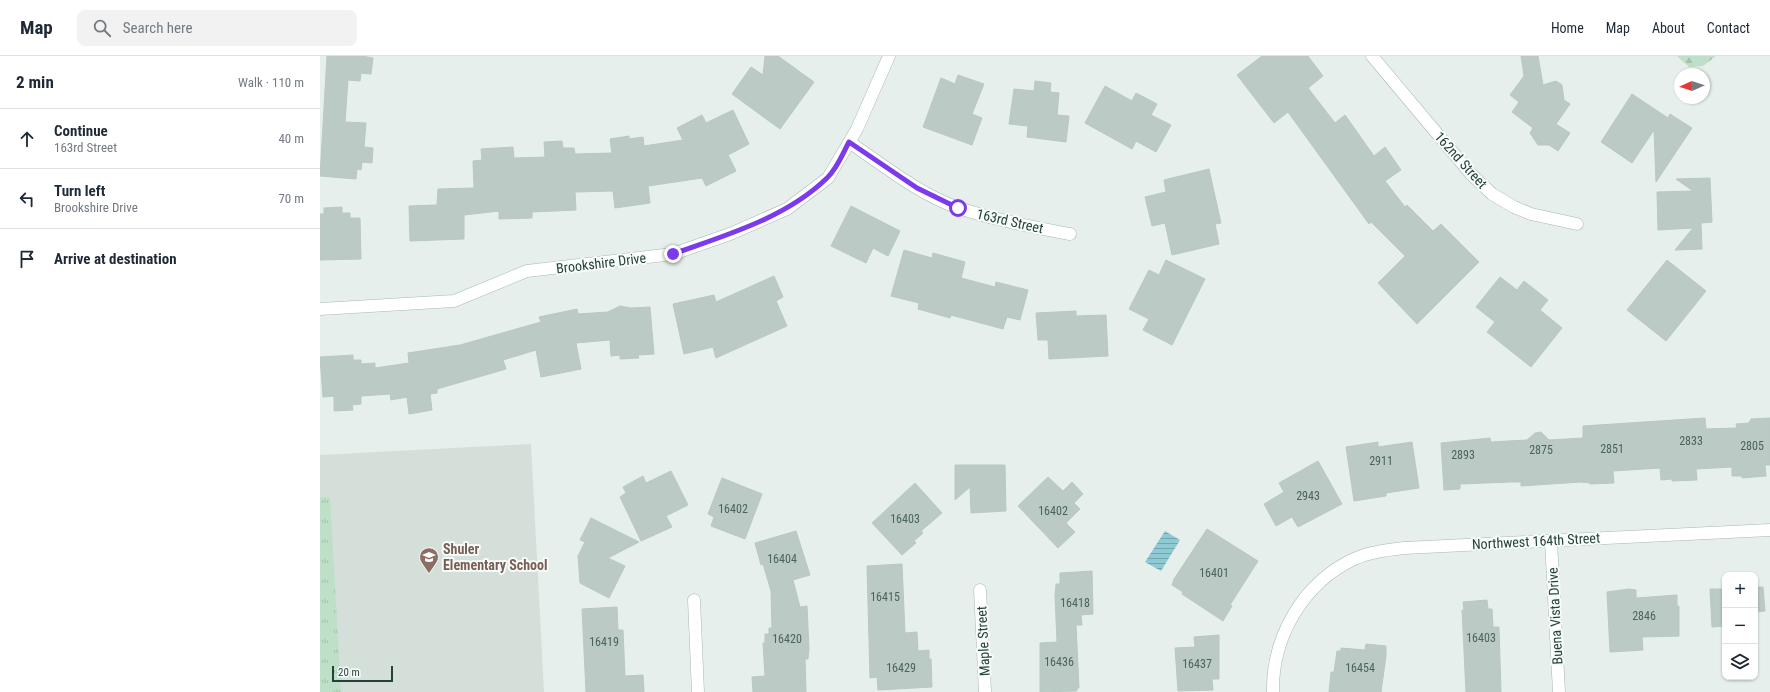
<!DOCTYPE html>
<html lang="en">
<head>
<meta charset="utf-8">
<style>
  :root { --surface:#fff; --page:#f2f2f3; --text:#1f2937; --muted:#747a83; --line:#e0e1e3 }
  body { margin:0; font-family:"Roboto Condensed",sans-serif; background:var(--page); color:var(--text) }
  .controls { position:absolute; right:12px; bottom:12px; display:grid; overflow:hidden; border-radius:8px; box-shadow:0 1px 3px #0004 }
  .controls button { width:36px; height:36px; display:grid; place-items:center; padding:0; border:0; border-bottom:1px solid var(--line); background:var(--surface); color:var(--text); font:20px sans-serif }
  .compass { position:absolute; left:1354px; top:12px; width:36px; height:36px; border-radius:50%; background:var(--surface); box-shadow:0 1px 3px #0004; rotate:267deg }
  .scale { position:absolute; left:12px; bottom:10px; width:61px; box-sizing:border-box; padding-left:4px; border:2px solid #24423a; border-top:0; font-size:11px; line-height:14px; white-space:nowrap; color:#24423a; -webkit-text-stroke:3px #f7fbf9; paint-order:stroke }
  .stop { position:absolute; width:12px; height:12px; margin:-9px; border:3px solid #7c3aed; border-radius:50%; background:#fff }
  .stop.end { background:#7c3aed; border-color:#fff; box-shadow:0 1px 4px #0008 }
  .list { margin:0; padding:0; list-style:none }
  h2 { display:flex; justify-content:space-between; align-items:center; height:52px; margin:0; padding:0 16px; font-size:17px }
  h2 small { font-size:13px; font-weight:400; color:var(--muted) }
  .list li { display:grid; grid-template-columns:26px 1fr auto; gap:12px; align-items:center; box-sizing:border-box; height:60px; padding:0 16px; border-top:1px solid var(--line) }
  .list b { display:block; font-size:15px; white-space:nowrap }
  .list p { margin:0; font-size:13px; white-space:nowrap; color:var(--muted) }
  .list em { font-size:13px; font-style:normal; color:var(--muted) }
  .icon { flex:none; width:22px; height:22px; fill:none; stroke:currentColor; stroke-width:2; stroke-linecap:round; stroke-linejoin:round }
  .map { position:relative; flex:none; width:1450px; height:636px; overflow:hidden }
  header { display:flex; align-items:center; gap:24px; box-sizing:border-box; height:56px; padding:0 20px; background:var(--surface); border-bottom:1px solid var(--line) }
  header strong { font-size:19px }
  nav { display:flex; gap:22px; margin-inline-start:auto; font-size:14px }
  .search { width:280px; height:36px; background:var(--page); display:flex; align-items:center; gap:10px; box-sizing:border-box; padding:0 14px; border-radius:8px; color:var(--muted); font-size:15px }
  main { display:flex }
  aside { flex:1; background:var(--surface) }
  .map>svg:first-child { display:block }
</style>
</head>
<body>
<header>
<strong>Map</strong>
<div class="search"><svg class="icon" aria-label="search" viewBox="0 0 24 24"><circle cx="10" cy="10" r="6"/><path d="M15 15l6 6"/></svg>Search here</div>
<nav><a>Home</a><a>Map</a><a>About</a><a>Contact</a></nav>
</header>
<main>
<aside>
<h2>2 min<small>Walk · 110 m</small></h2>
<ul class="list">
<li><svg class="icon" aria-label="ahead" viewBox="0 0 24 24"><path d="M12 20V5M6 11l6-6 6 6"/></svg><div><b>Continue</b><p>163rd Street</p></div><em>40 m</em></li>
<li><svg class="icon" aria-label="left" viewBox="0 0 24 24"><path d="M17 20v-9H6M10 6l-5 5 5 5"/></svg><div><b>Turn left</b><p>Brookshire Drive</p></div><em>70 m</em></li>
<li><svg class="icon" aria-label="arrive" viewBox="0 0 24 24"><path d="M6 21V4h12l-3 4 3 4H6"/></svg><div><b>Arrive at destination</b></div></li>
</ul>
</aside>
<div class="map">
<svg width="1450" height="636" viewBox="0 0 1450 636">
  <defs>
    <pattern id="forest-firs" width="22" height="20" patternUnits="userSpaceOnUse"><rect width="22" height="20" fill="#bfe0c8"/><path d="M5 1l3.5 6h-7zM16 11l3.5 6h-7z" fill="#a4c1ad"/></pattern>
    <pattern id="park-tufts" width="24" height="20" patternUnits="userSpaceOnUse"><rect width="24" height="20" fill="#bfe0c8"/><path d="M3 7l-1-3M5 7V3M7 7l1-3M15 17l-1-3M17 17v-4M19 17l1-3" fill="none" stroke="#a4c1ad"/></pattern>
    <pattern id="water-rules" width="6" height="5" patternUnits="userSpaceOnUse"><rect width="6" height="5" fill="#8ec9d4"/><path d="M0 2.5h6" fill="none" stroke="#74a5ad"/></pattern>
  </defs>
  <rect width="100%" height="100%" fill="#e6efeb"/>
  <path fill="#d4dfda" d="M211 388 224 636H0V399Z"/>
  <path fill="url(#forest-firs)" d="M1357 0H1396L1383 10 1369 11Z"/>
  <path fill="url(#park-tufts)" d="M0 441H10L21 636H0Z"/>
  <path fill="url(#water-rules)" d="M845 475 860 484 841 515 825 506Z"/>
  <path fill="#bbcac4" stroke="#b8c9c2" d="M7 0H42L53 2 51 18 41 17 40 25 28 24 25 66 46 67 44 91 53 92 52 107 42 106 41 114 37 113 36 123 0 120Z
    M445 0H458L494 26 460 73 412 38 431 11 443 19Z
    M942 0H988L1003 20 988 32 1015 67 1025 59 1054 100 1065 91 1081 114 1065 125 1085 151 1087 149 1113 175 1121 168 1159 206 1097 268 1058 227 1085 200 1051 166 1049 168 968 56 954 67 917 19Z
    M1201 0H1218L1223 29 1236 25 1242 29 1244 44 1250 48 1236 68 1250 77 1238 95 1229 89H1218L1210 77 1213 72 1192 56 1199 46 1190 39 1204 20Z
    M638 19 664 28 652 58 662 62 652 89 603 71 621 22 635 28Z
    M715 25 731 27 730 36 739 37 737 59 749 60 746 86 707 81 708 70 689 68 694 33 714 35Z
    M785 30 812 45 816 37 837 48 831 59 851 69 836 96 816 85 812 93 765 67Z
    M1312 38 1348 62 1350 58 1372 72 1336 126 1334 74 1312 107 1281 86Z
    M413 54 429 88 408 99 416 115 386 130 382 122 328 130 330 147 295 152 293 135 255 136 256 154 212 156V162L179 163V155L144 159V183L90 185 89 150 117 149 118 133 154 132 153 105 162 104 161 93 193 91 194 102 225 101 224 86 242 85 243 92H254L255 98 292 97 290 83 309 80V83L323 81 324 90 363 84 357 72 382 59 386 67Z
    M889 113 901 167 895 168 899 188 852 199 845 167 832 170 825 141 846 136 844 124Z
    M1390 122 1392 166 1381 167 1382 193 1355 194 1373 172 1338 174 1337 136 1373 135 1356 123Z
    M531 150 580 175 568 200 553 192 546 207 511 190Z
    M22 151V157H30V162H40L41 203 0 204V158H4V152Z
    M584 194 612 202 613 197 645 206 641 222 675 231 676 226 708 234 700 264 687 261 683 273 631 259 630 262 598 253 599 247 571 240Z
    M846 204 885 223 852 289 823 274 829 263 809 253 829 214 839 219Z
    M1347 204 1386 235 1346 285 1307 254Z
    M454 220 463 241 456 245 467 270 396 302 393 291 364 298 353 248 394 239 396 246Z
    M1180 221 1197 234 1204 225 1228 244 1220 254 1242 272 1211 311 1167 276 1175 266 1156 251Z
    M300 250 311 252 330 251 334 298 318 299 319 302 300 303V299L291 300 290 284 256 287 261 313 221 321 216 294 183 304 186 313 117 333V337L110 338 112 354 89 358 87 341 71 344 70 338 41 340V348L32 349 33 354 14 355V340L3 341 0 301 33 299V304H41V308L55 307V312L89 307 88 297 140 289 221 266 219 261 257 253 258 258 288 256Z
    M756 255V260L786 259 788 300 729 303 728 284H718L716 257Z
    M1385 362 1386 373 1417 372 1416 368 1429 367 1431 363 1450 362V409H1445L1446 420 1422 422V420H1412V411L1376 413 1377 424 1352 425V423L1341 424 1340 412 1293 415 1294 427 1270 428V427L1261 426 1201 430V426H1190L1140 428V433L1124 434 1121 387 1170 382 1171 386 1207 384 1215 377 1221 376 1229 384 1263 382V370Z
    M1058 386V391L1092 386 1099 432 1066 437V440L1034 445 1026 391Z
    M998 405 1022 448 978 471 972 461 956 470 944 448 964 436 959 427Z
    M635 409H685L686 455 651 457 650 431 635 444Z
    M351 415 368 449 346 460 352 471 321 485 300 441 306 437 303 431 323 420 326 427Z
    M728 421 743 435 752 426 763 438 754 447 760 453 746 467 755 476 738 492 698 450Z
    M402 422 442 438 425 483 391 470 394 461 388 458Z
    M595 427 622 457 601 475 603 477 594 485 596 487 582 499 552 467Z
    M271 462 319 486 288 502 305 510 289 542 260 527 258 500 265 486 260 484Z
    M887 473 938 505 910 549 912 550 903 565 862 538 863 536 852 529 854 523Z
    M476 475 490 519 473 524 480 551 487 550 489 593 488 603H485L486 636H433L432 621 445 620 443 587H445V578H449V572H452L451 535 443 508 441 509 435 487Z
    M582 508 585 577 597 576 598 595 609 594V603H611L612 631 558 634 557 621 550 622 547 510Z
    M772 515 773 558 761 559 762 569H756L759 632H757V635L720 636V587L737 586 735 540 736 528H740V517Z
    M1435 531H1443L1445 555 1436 556 1437 569H1435Z
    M1309 533 1316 534V542L1357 539V550H1359V580L1322 581 1323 594 1290 596 1287 536Z
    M1390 533H1405V570L1392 571Z
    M1167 544 1168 553H1172L1173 571H1179L1181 636H1146L1142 554H1144L1143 546Z
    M297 551 298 574H303L305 620 323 619 324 636H266L262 553Z
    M899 579V623H892L893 634 858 635 855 592 875 591 874 581Z
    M1046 588 1066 590V600L1061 636H1009L1011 616H1014L1017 595H1021V592L1045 594Z"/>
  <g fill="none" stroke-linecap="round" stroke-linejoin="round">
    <defs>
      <path id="minor" d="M1052 0 1151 118 1172 138 1194 151 1211 158 1257 168
        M529 86C563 109 600 139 639 152 675 164 713 171 750 178
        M0 253 134 245 207 215 353 198 410 178 467 153 508 122 537 73 569 0
        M1231 485 1239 636
        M660 534 665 636
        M374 544 378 636
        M953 636C952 581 983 527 1034 503 1050 496 1067 494 1084 492L1450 474"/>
    </defs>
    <use href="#minor" stroke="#a8b8b2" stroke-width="13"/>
    <use href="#minor" stroke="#fff" stroke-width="12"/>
  </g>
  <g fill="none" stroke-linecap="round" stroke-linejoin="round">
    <path stroke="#7c3aed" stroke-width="5" d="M353 198C406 179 466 162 507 122 517 113 523 97 529 86L597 132 638 152"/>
  </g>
  <defs>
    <symbol id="school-pin" viewBox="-11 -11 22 30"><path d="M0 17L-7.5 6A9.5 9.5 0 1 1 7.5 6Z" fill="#8d6e63" stroke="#f7fbf9"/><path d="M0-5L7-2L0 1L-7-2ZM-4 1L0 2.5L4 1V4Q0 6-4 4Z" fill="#fff"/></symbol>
  </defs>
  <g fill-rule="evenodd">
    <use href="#school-pin" x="98" y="490" width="22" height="30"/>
  </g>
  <g text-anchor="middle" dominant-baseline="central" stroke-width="4" stroke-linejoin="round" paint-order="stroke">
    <g font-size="12" fill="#4a645c">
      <text x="1371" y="385">2833</text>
      <text x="1432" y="390">2805</text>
      <text x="1292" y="393">2851</text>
      <text x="1221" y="394">2875</text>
      <text x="1143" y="399">2893</text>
      <text x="1061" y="405">2911</text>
      <text x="988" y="440">2943</text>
      <text x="413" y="453">16402</text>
      <text x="733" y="455">16402</text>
      <text x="585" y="463">16403</text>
      <text x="462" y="503">16404</text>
      <text x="894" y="517">16401</text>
      <text x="565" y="541">16415</text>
      <text x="755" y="547">16418</text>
      <text x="1324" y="560">2846</text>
      <text x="1161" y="582">16403</text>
      <text x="467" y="583">16420</text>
      <text x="284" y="586">16419</text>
      <text x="739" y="606">16436</text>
      <text x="877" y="608">16437</text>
      <text x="581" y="612">16429</text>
      <text x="1040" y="612">16454</text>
    </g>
    <g font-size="14" fill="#24423a" stroke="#f7fbf9">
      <text transform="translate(1141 104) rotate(48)">162nd Street</text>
      <text transform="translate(690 165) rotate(13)">163rd Street</text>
      <text transform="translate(281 207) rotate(-7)">Brookshire Drive</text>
      <text transform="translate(1216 485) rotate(-3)">Northwest 164th Street</text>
      <text transform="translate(1235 560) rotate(-93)">Buena Vista Drive</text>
      <text transform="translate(663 585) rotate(-93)">Maple Street</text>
    </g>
    <g font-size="14" font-weight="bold" fill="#785e54" stroke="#f7fbf9" text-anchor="start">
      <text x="123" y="493">Shuler<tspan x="123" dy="16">Elementary School</tspan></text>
    </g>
  </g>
</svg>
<div class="controls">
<button>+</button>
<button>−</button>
<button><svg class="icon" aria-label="layers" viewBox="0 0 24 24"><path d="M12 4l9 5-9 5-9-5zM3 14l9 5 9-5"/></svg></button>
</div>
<svg class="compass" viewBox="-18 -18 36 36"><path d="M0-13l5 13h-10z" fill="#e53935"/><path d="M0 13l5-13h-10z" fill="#747a83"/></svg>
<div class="scale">20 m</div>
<div class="stop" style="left:638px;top:152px"></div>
<div class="stop end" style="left:353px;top:198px"></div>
</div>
</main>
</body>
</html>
